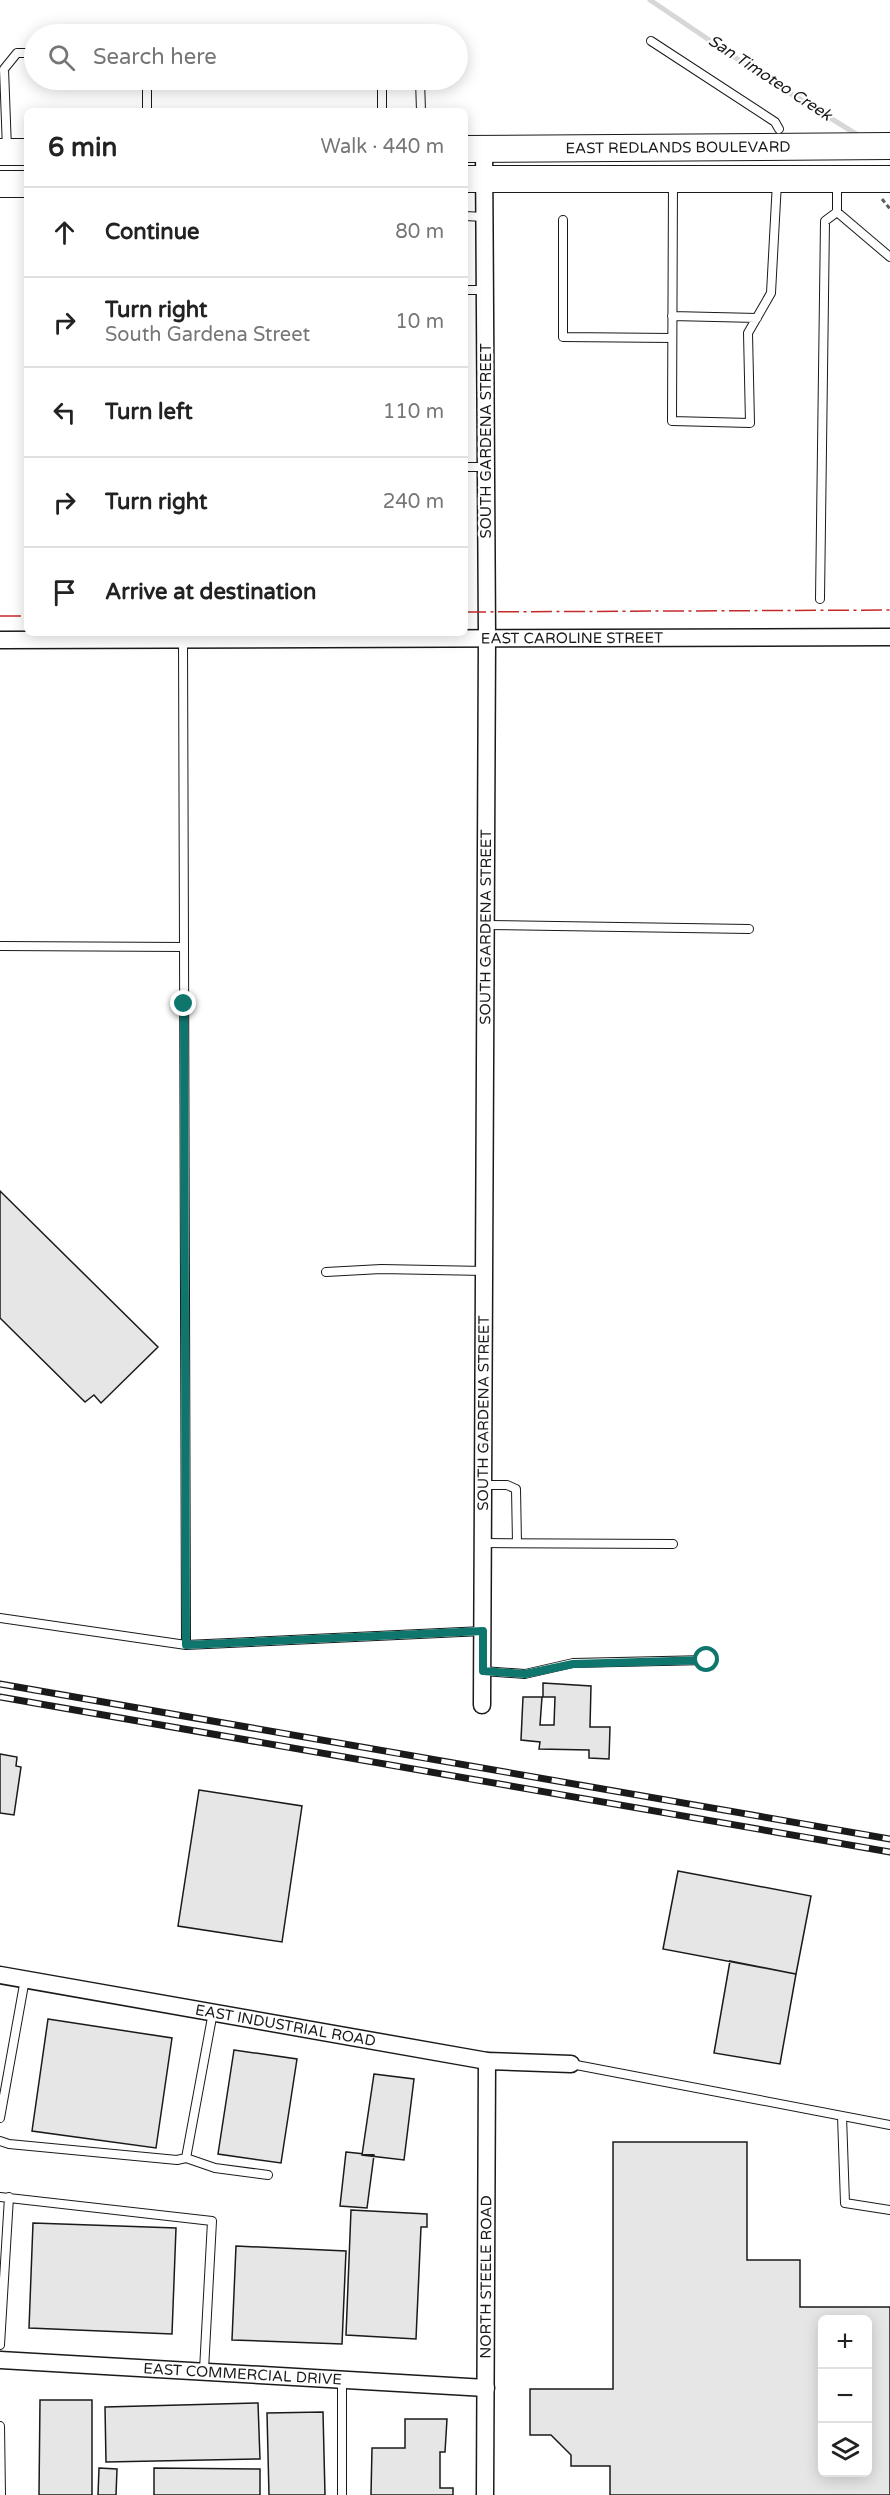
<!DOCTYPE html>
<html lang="en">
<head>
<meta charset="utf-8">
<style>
  :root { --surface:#fff; --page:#f6f6f6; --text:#222; --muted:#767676; --line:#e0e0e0 }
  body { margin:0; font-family:"Varela Round",sans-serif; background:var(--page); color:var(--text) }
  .controls { position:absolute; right:18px; bottom:18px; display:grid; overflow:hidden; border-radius:9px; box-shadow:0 3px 15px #0003 }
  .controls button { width:54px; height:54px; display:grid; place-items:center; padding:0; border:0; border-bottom:2px solid var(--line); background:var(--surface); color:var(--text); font:30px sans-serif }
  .stop { position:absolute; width:18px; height:18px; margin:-14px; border:4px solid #0f766e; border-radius:50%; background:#fff }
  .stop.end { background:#0f766e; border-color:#fff; box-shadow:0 2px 6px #0008 }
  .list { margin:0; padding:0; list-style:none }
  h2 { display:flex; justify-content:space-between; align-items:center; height:78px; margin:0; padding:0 24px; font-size:26px }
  h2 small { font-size:20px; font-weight:400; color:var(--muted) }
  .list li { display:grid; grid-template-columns:39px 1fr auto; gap:18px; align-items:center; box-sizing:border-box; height:90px; padding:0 24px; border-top:2px solid var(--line) }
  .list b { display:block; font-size:22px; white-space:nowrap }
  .list p { margin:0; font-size:20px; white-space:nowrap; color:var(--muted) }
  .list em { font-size:20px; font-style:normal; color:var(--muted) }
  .icon { flex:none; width:33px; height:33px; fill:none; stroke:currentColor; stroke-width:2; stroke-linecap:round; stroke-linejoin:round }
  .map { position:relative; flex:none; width:890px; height:2495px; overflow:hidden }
  .search { position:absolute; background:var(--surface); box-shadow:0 3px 15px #0003; left:24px; top:24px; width:444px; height:66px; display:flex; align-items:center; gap:15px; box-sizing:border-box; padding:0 21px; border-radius:33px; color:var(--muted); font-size:22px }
  .panel { position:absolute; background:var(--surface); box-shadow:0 3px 15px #0003; left:24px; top:108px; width:444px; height:528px; border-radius:9px }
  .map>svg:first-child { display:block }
</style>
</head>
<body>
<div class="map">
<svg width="890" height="2495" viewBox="0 0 890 2495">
  <rect width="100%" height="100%" fill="#fff"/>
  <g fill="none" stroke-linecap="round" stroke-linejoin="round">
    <path stroke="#d7d7d7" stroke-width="5" d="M650 0 767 79 861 137"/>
  </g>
  <path fill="#e6e6e6" stroke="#1a1a1a" stroke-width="1.5" fill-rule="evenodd" d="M0 1191 158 1347 101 1403 94 1395 85 1402 0 1318Z
    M543 1683 591 1686 590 1727H610L609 1759 589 1758V1750L539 1749 540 1742 521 1740 523 1697H542L540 1725H554L555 1697H543Z
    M0 1754 17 1757 16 1766 21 1767 14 1815 0 1813Z
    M199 1790 302 1806 282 1942 178 1926Z
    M678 1871 811 1896 796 1974 663 1949Z
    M730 1961 796 1974 780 2064 714 2053Z
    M48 2019 172 2038 156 2148 32 2131Z
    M234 2050 297 2059 281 2163 218 2154Z
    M374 2074 414 2079 404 2160 362 2155Z
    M613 2142H747V2260H800V2307H890V2495H610V2466H571V2455L551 2435H530V2389H613ZM822 2320H868V2472H822Z
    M346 2152 374 2155 367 2208 340 2206Z
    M351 2210 427 2214V2227H421L416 2339 346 2335Z
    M33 2223 176 2228 172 2334 29 2328Z
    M236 2246 346 2251 342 2344 232 2340Z
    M40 2400H92V2495H39Z
    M258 2403 260 2459 106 2462 105 2407Z
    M323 2412 325 2495H269L267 2413Z
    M405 2419H447L445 2452H440V2488H453V2495H371L372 2448H405Z
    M99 2468 117 2469 116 2495H98Z
    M154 2468 260 2469V2495H154Z"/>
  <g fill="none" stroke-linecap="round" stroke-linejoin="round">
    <defs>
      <path id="lane" d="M651 41 775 122 779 129
        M382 80V111
        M420 80 421 111
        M147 111V80
        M7 149 4 69 17 53H34
        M673 182 672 421 750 423 748 333 771 293 777 182
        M837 212 890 257
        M465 216 484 217
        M563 220V337L672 338
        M465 290H485
        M672 316 757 318
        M465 467H486
        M820 599 825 221 837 212V183
        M486 925 749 929
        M0 946 184 947 183 639
        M184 947 186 1645
        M326 1272 381 1269 485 1271
        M484 1485H507L516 1489 517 1543
        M484 1543 673 1544
        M0 1618 186 1645 483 1631
        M483 1671 525 1674 573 1663 707 1660
        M571 2064 890 2125
        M842 2116 845 2203 890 2210
        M0 2118 25 1979
        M0 2141 9 2144 177 2160 186 2158 213 2012
        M186 2158 215 2168 268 2175
        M0 2197 212 2221 204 2370
        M0 2345 9 2197
        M0 2426 1 2495
        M342 2495V2379"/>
      <g id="street">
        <path id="s1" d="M0 640 890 637"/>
        <path id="s2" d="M482 1705 487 638 484 149"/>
        <path id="s3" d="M0 1975 487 2061 571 2064"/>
        <path id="s4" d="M0 2360 486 2388"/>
        <path id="s5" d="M485 2495 487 2061"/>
      </g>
      <g id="primary">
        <path id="s6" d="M465 149 890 146"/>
        <path d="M0 152H27"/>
        <path d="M465 179H890"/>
        <path d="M0 184H27"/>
      </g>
    </defs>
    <use href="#lane" stroke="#1a1a1a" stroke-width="10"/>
    <use href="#street" stroke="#1a1a1a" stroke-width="19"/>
    <use href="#primary" stroke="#1a1a1a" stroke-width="28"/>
    <path stroke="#5f5f5f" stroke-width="3" stroke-dasharray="4.5 3" stroke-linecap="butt" d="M882 199 890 209"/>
    <use href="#lane" stroke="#fff" stroke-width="8"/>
    <use href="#street" stroke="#fff" stroke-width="16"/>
    <use href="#primary" stroke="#fff" stroke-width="26"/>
    <defs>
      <path id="rail" d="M0 1684 890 1839
        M0 1697 890 1852"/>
    </defs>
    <use href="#rail" stroke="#1a1a1a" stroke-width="7"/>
    <use href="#rail" stroke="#fff" stroke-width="4.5" stroke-dasharray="14" stroke-linecap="butt"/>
    <path stroke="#c62828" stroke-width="1.5" stroke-dasharray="21 4.5 3 4.5" stroke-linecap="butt" d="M465 612 890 610
      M0 616H27"/>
  </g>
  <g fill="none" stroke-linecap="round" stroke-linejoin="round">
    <path stroke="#0f766e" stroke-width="8" d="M184 1004 186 1645 483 1631V1671L525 1674 573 1664 707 1660"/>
  </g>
  <g text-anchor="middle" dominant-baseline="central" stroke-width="4.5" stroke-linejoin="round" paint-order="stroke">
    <g font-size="15" fill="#1a1a1a" stroke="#fff">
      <text stroke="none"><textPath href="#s6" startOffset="213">EAST REDLANDS BOULEVARD</textPath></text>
      <text transform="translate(486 441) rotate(-90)">SOUTH GARDENA STREET</text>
      <text stroke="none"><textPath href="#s1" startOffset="572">EAST CAROLINE STREET</textPath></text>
      <text stroke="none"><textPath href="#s2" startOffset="778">SOUTH GARDENA STREET</textPath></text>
      <text stroke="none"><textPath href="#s2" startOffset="292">SOUTH GARDENA STREET</textPath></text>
      <text stroke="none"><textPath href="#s3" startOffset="290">EAST INDUSTRIAL ROAD</textPath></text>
      <text stroke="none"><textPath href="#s5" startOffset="218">NORTH STEELE ROAD</textPath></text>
      <text stroke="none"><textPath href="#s4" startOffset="243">EAST COMMERCIAL DRIVE</textPath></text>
    </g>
    <g font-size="16" font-style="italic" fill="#1a1a1a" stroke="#fff">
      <text transform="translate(770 78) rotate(33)">San Timoteo Creek</text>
    </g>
  </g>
</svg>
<div class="controls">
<button>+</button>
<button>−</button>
<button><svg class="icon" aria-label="layers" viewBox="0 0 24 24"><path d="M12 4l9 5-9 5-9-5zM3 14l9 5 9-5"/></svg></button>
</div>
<div class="stop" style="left:707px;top:1660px"></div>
<div class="stop end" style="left:184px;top:1004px"></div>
<div class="search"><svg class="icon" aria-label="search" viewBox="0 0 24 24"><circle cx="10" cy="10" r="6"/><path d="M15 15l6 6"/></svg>Search here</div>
<section class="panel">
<h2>6 min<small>Walk · 440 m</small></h2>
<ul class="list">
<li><svg class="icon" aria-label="ahead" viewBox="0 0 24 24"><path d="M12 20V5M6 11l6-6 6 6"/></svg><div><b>Continue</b></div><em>80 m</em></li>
<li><svg class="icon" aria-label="right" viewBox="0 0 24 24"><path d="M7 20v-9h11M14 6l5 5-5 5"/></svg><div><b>Turn right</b><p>South Gardena Street</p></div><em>10 m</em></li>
<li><svg class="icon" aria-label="left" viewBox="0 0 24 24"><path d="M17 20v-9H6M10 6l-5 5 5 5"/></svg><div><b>Turn left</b></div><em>110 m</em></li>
<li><svg class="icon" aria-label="right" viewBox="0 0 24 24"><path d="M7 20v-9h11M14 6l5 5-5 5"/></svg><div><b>Turn right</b></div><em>240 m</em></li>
<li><svg class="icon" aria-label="arrive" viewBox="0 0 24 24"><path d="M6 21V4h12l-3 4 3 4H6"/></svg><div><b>Arrive at destination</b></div></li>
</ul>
</section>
</div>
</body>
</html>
